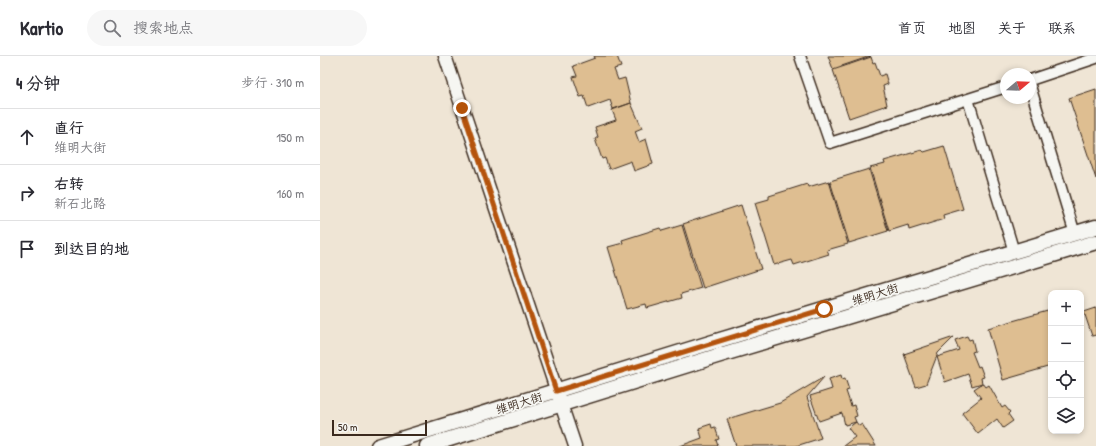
<!DOCTYPE html>
<html lang="zh">
<head>
<meta charset="utf-8">
<style>
  :root { --surface:#fff; --page:#f7f7f7; --text:#2b2b33; --muted:#7c7c81; --line:#e1e1e2 }
  body { margin:0; font-family:"Patrick Hand","LXGW WenKai TC",sans-serif; background:var(--page); color:var(--text) }
  .controls { position:absolute; right:12px; bottom:12px; display:grid; overflow:hidden; border-radius:8px; box-shadow:0 2px 6px #0003 }
  .controls button { width:36px; height:36px; display:grid; place-items:center; padding:0; border:0; border-bottom:1px solid var(--line); background:var(--surface); color:var(--text); font:20px sans-serif }
  .compass { position:absolute; left:680px; top:12px; width:36px; height:36px; border-radius:50%; background:var(--surface); box-shadow:0 2px 6px #0003; rotate:71deg }
  .scale { position:absolute; left:12px; bottom:10px; width:95px; box-sizing:border-box; padding-left:4px; border:2px solid #3b2a1e; border-top:0; font-size:11px; line-height:14px; white-space:nowrap; color:#3b2a1e; -webkit-text-stroke:3px #f6f6f2; paint-order:stroke }
  .stop { position:absolute; width:12px; height:12px; margin:-9px; border:3px solid #b45309; border-radius:50%; background:#fff }
  .stop.end { background:#b45309; border-color:#fff; box-shadow:0 1px 4px #0008 }
  .list { margin:0; padding:0; list-style:none }
  h2 { display:flex; justify-content:space-between; align-items:center; height:52px; margin:0; padding:0 16px; font-size:17px }
  h2 small { font-size:13px; font-weight:400; color:var(--muted) }
  .list li { display:grid; grid-template-columns:26px 1fr auto; gap:12px; align-items:center; box-sizing:border-box; height:56px; padding:0 16px; border-top:1px solid var(--line) }
  .list b { display:block; font-size:15px; white-space:nowrap }
  .list p { margin:0; font-size:13px; white-space:nowrap; color:var(--muted) }
  .list em { font-size:13px; font-style:normal; color:var(--muted) }
  .icon { flex:none; width:22px; height:22px; fill:none; stroke:currentColor; stroke-width:2; stroke-linecap:round; stroke-linejoin:round }
  .map { position:relative; flex:none; width:776px; height:390px; overflow:hidden }
  header { display:flex; align-items:center; gap:24px; box-sizing:border-box; height:56px; padding:0 20px; background:var(--surface); border-bottom:1px solid var(--line) }
  header strong { font-size:19px }
  nav { display:flex; gap:22px; margin-inline-start:auto; font-size:14px }
  .search { width:280px; height:36px; background:var(--page); display:flex; align-items:center; gap:10px; box-sizing:border-box; padding:0 14px; border-radius:22px; color:var(--muted); font-size:15px }
  main { display:flex }
  aside { flex:1; background:var(--surface) }
  .map>svg:first-child { display:block }
</style>
</head>
<body>
<header>
<strong>Kartio</strong>
<div class="search"><svg class="icon" aria-label="search" viewBox="0 0 24 24"><circle cx="10" cy="10" r="6"/><path d="M15 15l6 6"/></svg>搜索地点</div>
<nav><a>首页</a><a>地图</a><a>关于</a><a>联系</a></nav>
</header>
<main>
<aside>
<h2>4 分钟<small>步行 · 310 m</small></h2>
<ul class="list">
<li><svg class="icon" aria-label="ahead" viewBox="0 0 24 24"><path d="M12 20V5M6 11l6-6 6 6"/></svg><div><b>直行</b><p>维明大街</p></div><em>150 m</em></li>
<li><svg class="icon" aria-label="right" viewBox="0 0 24 24"><path d="M7 20v-9h11M14 6l5 5-5 5"/></svg><div><b>右转</b><p>新石北路</p></div><em>160 m</em></li>
<li><svg class="icon" aria-label="arrive" viewBox="0 0 24 24"><path d="M6 21V4h12l-3 4 3 4H6"/></svg><div><b>到达目的地</b></div></li>
</ul>
</aside>
<div class="map">
<svg width="776" height="390" viewBox="0 0 776 390">
  <rect width="100%" height="100%" fill="#efe5d5"/>
  <filter id="ink" filterUnits="userSpaceOnUse"><feTurbulence type="fractalNoise" baseFrequency=".025" numOctaves="2"/><feDisplacementMap in="SourceGraphic" scale="8" xChannelSelector="R" yChannelSelector="G"/><feConvolveMatrix kernelMatrix="1 2 1 2 8 2 1 2 1" color-interpolation-filters="sRGB"/></filter>
  <g filter="url(#ink)">
    <path fill="#debe91" stroke="#3b2a1e" d="M274 0H297L301 11 294 13 298 24 305 22 311 47 293 53 290 44 268 52 264 40 260 41 253 21 257 20 253 10 275 2Z
      M508 0H551L513 13Z
      M551 1 553 7 555 6 560 20 565 18 568 28 563 30 567 49 529 62 513 14Z
      M776 33V123L749 42Z
      M311 47 322 72 315 75 319 86 326 83 333 108 314 115 311 105 289 113 285 102 282 103 275 83 278 81 275 71 296 64 292 54Z
      M624 90 643 153 623 159 624 163 589 174 588 169 569 175 550 112 565 108 564 105 602 94 604 96Z
      M549 113 568 175 529 187 510 125Z
      M509 125 528 188 507 194 509 198 474 209 472 204 454 209 435 147 449 143V140L487 128 488 131Z
      M421 149 441 213 383 232 363 168Z
      M362 169 381 232 361 238 362 242 327 252 326 248 307 253 288 191 303 187 302 184 340 172 342 175Z
      M776 252V279L772 280 764 256Z
      M731 254V310L683 324 668 272Z
      M647 280 649 284 652 283 655 295 652 296 658 311 660 310 664 321 661 322 662 327 652 330 648 318 625 326 617 301 639 294 635 284Z
      M634 281 618 297 606 328 596 331 584 298Z
      M521 319 522 323 525 322 529 334 526 335 531 350 534 349 537 360 534 361 536 366 525 369 522 357 499 365 490 340 512 333 509 323Z
      M504 321 487 341 501 382 476 390H416L407 363 460 347Z
      M663 327 666 331 669 329 682 352 685 350 690 356 688 358 693 365 683 372 677 363 658 378 642 357 661 342 654 333Z
      M536 366 539 370 542 368 556 390H523L535 381 528 372Z
      M391 368 392 372 395 371 399 383 396 384 398 390H360L382 382 379 372Z"/>
    <g fill="none" stroke-linecap="round" stroke-linejoin="round">
      <defs>
        <path id="minor" d="M480 0 510 87 686 31
          M710 24 776 2
          M710 30 755 178
          M648 43 694 196"/>
        <path id="tertiary" d="M125 0 255 390"/>
        <path id="secondary" d="M58 390 393 286 776 171
          M107 390 397 300 776 186"/>
      </defs>
      <use href="#minor" stroke="#3b2a1e" stroke-width="13"/>
      <use href="#tertiary" stroke="#3b2a1e" stroke-width="15"/>
      <use href="#secondary" stroke="#3b2a1e" stroke-width="17"/>
      <use href="#minor" stroke="#f6f6f2" stroke-width="10"/>
      <use href="#tertiary" stroke="#f6f6f2" stroke-width="12"/>
      <use href="#secondary" stroke="#f6f6f2" stroke-width="14"/>
    </g>
  </g>
  <g fill="none" stroke-linecap="round" stroke-linejoin="round" filter="url(#ink)">
    <path stroke="#b45309" stroke-width="5" d="M142 52 236 335 504 253"/>
  </g>
  <g text-anchor="middle" dominant-baseline="central" stroke-width="3.5" stroke-linejoin="round" paint-order="stroke">
    <g font-size="12" fill="#3b2a1e" stroke="#f6f6f2">
      <text transform="translate(555 238) rotate(-17)">维明大街</text>
      <text transform="translate(199 347) rotate(-17)">维明大街</text>
    </g>
  </g>
</svg>
<div class="controls">
<button>+</button>
<button>−</button>
<button><svg class="icon" aria-label="locate" viewBox="0 0 24 24"><circle cx="12" cy="12" r="6"/><path d="M12 2v4M12 18v4M2 12h4M18 12h4"/></svg></button>
<button><svg class="icon" aria-label="layers" viewBox="0 0 24 24"><path d="M12 4l9 5-9 5-9-5zM3 14l9 5 9-5"/></svg></button>
</div>
<svg class="compass" viewBox="-18 -18 36 36"><path d="M0-13l5 13h-10z" fill="#e53935"/><path d="M0 13l5-13h-10z" fill="#7c7c81"/></svg>
<div class="scale">50 m</div>
<div class="stop" style="left:504px;top:253px"></div>
<div class="stop end" style="left:142px;top:52px"></div>
</div>
</main>
</body>
</html>
